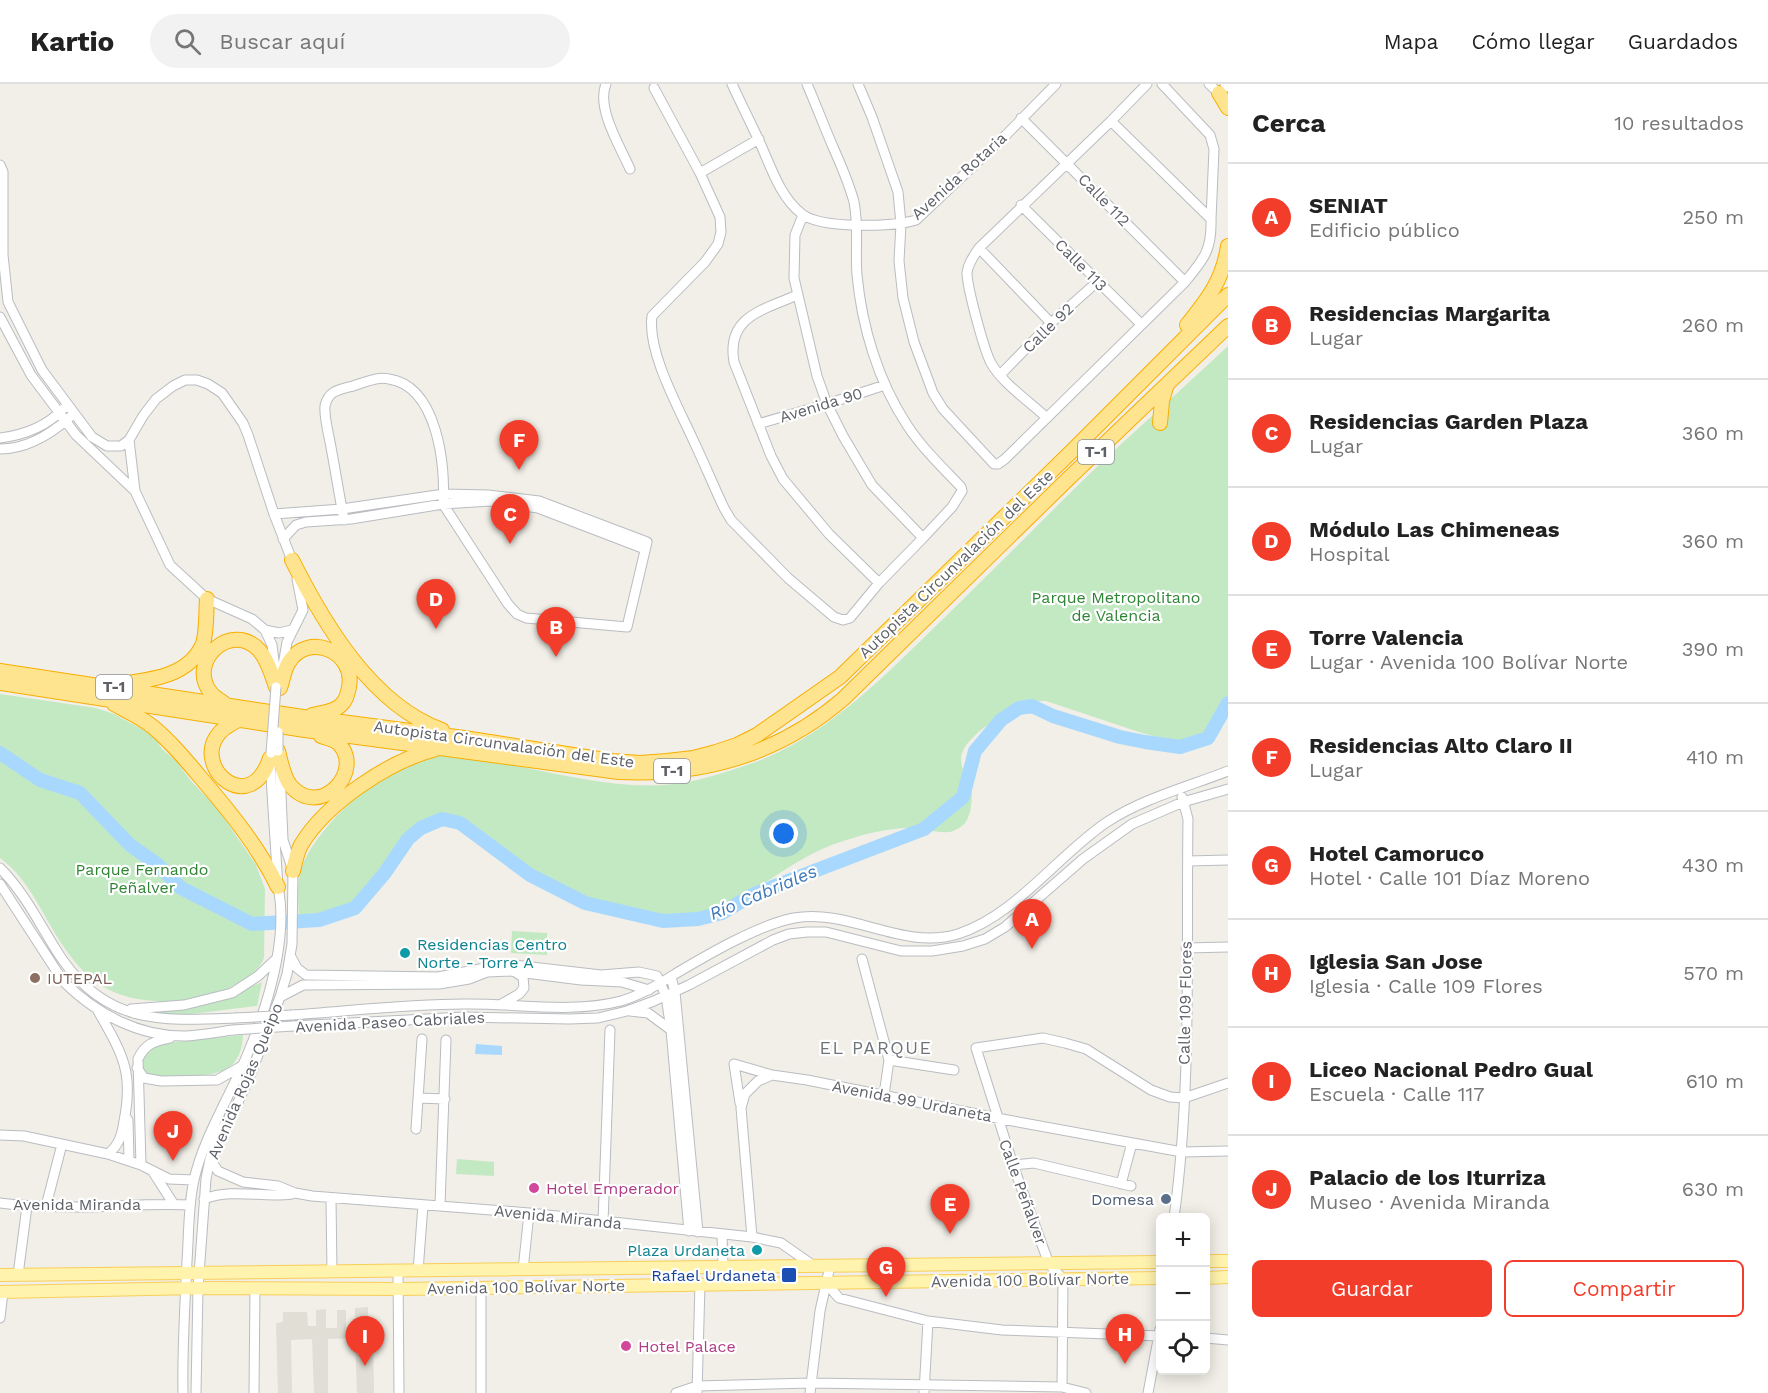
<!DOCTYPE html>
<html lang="es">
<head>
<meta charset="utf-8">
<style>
  :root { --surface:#fff; --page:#f2f2f2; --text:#222; --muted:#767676; --line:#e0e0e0; --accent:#f33d2b }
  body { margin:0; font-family:"Work Sans",sans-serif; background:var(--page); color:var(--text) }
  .controls { position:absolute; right:18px; bottom:18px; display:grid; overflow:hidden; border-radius:9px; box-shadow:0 3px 15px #0003 }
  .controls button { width:54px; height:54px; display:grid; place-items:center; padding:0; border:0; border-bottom:2px solid var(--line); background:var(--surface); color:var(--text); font:30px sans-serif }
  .you { position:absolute; left:784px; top:750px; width:21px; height:21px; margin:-15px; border:4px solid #fff; border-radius:50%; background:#1a73e8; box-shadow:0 0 0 9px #1a73e833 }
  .badge { display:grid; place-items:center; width:39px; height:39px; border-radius:50%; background:var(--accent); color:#fff; font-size:20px; font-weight:700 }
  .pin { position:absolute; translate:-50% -50px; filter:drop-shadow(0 2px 3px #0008) }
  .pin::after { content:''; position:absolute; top:32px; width:21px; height:18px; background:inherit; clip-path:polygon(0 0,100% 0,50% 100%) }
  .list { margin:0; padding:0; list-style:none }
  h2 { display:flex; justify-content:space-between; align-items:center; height:78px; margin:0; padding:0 24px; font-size:26px }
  h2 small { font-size:20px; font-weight:400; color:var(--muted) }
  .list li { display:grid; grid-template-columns:39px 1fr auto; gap:18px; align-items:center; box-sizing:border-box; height:108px; padding:0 24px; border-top:2px solid var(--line) }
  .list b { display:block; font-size:22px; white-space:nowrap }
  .list p { margin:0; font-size:20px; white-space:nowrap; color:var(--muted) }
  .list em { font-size:20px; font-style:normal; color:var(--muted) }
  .actions { display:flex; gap:12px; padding:18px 24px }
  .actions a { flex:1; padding:14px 0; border:2px solid var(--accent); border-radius:9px; text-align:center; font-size:21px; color:var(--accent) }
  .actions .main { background:var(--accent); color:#fff }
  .icon { flex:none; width:33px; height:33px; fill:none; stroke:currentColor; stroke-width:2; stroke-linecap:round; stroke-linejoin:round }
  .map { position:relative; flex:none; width:1228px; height:1309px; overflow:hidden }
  header { display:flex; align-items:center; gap:36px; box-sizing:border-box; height:84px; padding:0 30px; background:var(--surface); border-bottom:2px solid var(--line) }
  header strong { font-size:28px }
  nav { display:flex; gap:33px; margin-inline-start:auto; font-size:21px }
  .search { width:420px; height:54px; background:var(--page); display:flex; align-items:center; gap:15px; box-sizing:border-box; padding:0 21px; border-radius:33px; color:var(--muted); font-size:22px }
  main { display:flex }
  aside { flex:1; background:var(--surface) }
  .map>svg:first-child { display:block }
</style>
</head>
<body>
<header>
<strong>Kartio</strong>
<div class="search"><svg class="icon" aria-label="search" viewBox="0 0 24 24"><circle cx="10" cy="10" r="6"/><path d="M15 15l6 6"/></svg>Buscar aquí</div>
<nav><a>Mapa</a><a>Cómo llegar</a><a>Guardados</a></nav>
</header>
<main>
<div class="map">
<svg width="1228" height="1309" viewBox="0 0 1228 1309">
  <rect width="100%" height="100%" fill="#f1efe7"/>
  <path fill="#e1ded5" d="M368 1223V1248H373L374 1309H357L355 1254 328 1255V1309H314L312 1255 291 1256 292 1309H278L276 1239 283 1238V1228H307L308 1242H316V1226L326 1225V1244H337V1226H346V1243H355V1224Z"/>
  <path fill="#c3e9c3" d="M1228 262V618L1222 636 1209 652 1181 659 1142 649 1046 617C1040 617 1034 617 1028 618 1009 625 962 653 961 674 961 688 969 694 971 704 973 713 971 731 965 739 962 743 954 747 950 748 937 749 926 745 914 744 891 743 864 750 843 757 811 767 783 787 755 805 736 817 718 830 695 834 651 841 580 823 542 800 509 780 469 726 427 738 402 745 367 805 352 827L310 838 299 839C299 822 296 801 301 785 318 738 389 677 439 671 464 667 498 678 522 683 577 694 633 708 689 698 706 694 724 689 741 683 820 659 880 596 938 540 981 498 1023 456 1066 413 1118 361 1174 313 1228 262Z
    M0 610 96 624 114 630 154 652 162 665 176 677 191 697 218 725 256 781 265 805 264 874C256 894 229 905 209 911 176 920 133 921 102 902 80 889 62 862 49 839 36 816 23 791 0 774Z
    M512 847 547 849V871L511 869Z
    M262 898 257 922 183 931 150 929 229 912Z
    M243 951C241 992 213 991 180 992 168 992 154 994 143 987L142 974 145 967 166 959Z
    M457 1075 494 1078V1092L456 1090Z"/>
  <path fill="#a9d8ff" d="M476 960 502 962V971L475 970Z"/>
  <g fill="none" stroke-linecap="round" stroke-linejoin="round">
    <path stroke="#a9d8ff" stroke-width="14" d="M0 669 40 696 80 709 130 761 157 780 181 804 252 840 319 836 355 824 384 790 408 755 421 744 442 735 460 739 530 791 585 819 663 837 698 835 722 829 754 810 924 745 963 713 975 667 1001 636 1019 624 1032 622 1053 632 1120 653 1145 658 1180 663 1208 654 1228 619"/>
    <defs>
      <path id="minor" d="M606 0C596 24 620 62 630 85
        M732 0C741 20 751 39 760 59 771 83 780 113 802 130 821 145 893 143 916 136L1006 51 1056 0
        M807 0C816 21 824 42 833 63 841 81 849 99 854 118 859 143 855 167 857 191 862 243 878 297 907 341 922 364 942 383 961 403L962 407 952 423 923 454
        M858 0 872 33 898 108 901 140 899 177 903 214 914 258 933 309 943 325 994 380H998L1005 375 1185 198C1204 175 1212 166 1211 135L1111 37 979 164C974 172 968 179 967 189 967 203 984 266 991 279 1002 299 1030 318 1047 334
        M1162 0 1210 51 1214 65 1211 135
        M1209 0 1223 13
        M1225 0 1228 3
        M654 4 700 89 720 133 721 148 718 160 705 178 652 232C647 269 680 326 695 360 705 381 714 403 724 424L731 436 788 494 834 533 843 536 850 534 879 499
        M1021 34 1185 198
        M1111 37 1147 0
        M0 81 3 88V171L8 218 42 286 92 353 107 362H121L129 356 143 332 156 315 173 302 185 296H197L208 300 222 309 243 339 248 351 274 430 293 479
        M700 89 759 55
        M1021 121 1141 240
        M979 164 1051 239
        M797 211C764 226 726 232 734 278L771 372 783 395 829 450 879 499 923 454 872 401 843 352 827 320 817 292 794 194 795 151 803 131
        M0 233 31 291 76 351 135 407 170 481 207 515 252 535 265 546 272 561 276 592
        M1000 291 1051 239 1097 198
        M758 340 827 320 885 301
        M0 354C24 351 46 343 63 325
        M129 356 135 407
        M0 365C26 365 51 350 70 333
        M274 430 342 425 444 410 488 411 539 417 647 458 627 543 526 534 517 530 508 520 443 420C446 381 437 302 389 295 376 292 361 300 349 303 337 306 328 308 325 322 324 333 328 347 330 358 335 384 339 410 344 436
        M283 455 296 441 306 438 351 435 443 420 490 417 538 424 645 465
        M265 546 279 549 292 546
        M282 587 287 558 303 526 297 495
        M1188 777 1228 776
        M0 784C27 811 41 844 62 875 108 941 163 937 235 934
        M0 800 63 897C96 930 139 953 187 952 202 951 218 948 233 946
        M1186 864 1228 863
        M290 871 297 884 306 891 438 893 506 880 601 891 639 888 657 892 666 912 671 946 689 1147
        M862 875 889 976 884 1011
        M671 893 675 908 698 1148
        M280 913 303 901 439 900 469 895 487 888 510 887 581 896 622 898 649 906
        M500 921 519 910 524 904 523 893 515 888
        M131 925 184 921 232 909 258 892 275 876
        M98 927C122 969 134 988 124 1037 122 1051 119 1061 108 1070
        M630 927 648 929 671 946
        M292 931C349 927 407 920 464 920 516 919 570 930 621 917 641 911 658 901 675 890 707 871 758 841 794 834 850 824 902 867 958 850 1015 832 1058 771 1107 738 1144 714 1187 703 1228 687
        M293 942 464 933 569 935 598 934 627 927 654 917 689 901 773 856 789 850 807 848H826L901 867H932L963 862 985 855 1005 843 1083 775 1132 740 1183 718 1228 705
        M889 976 954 986
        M137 984 144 994 161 997 217 996 242 982
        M418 1014 445 1015
        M740 1019 734 980 772 991
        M128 1036 129 1077
        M416 1045 422 955
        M0 1051 24 1052 108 1070 141 1081 169 1095 194 1096
        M210 1075 218 1087 243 1098 278 1102 295 1109 312 1112 529 1129 752 1153 781 1159 814 1182
        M141 1081 138 975C145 960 154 957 170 954
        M1013 1081 1034 1079 1131 1102
        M153 1088 173 1119
        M1121 1100 1132 1059
        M204 1115C233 1104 262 1114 292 1110
        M331 1115 332 1188
        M0 1119C31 1123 62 1123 93 1123 125 1122 158 1119 190 1121
        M440 1121 446 956
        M46 1122 62 1060
        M1174 1134C1192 1002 1186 867 1188 735L1182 713
        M603 1138 610 946
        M722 1150 723 1183
        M752 1153 741 1024 745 1010 758 997 772 991 807 996 1002 1035 1182 1068 1228 1067
        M523 1186 529 1129
        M418 1187 423 1121
        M398 1188 399 1309
        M18 1191 27 1122
        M825 1198 839 1214 928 1237 1002 1246 1160 1252
        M0 1234 3 1208
        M1206 1254 1228 1256
        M1062 1303 1063 1195 1049 1180 1013 1081 976 964 1043 954 1065 959 1086 965 1151 1006 1170 1013 1184 1014 1228 999
        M183 1309C182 1265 185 1221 187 1177 189 1150 188 1122 194 1096 201 1065 215 1039 228 1012 257 956 291 865 278 803L270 677
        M196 1309 198 1204 206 1095 210 1075 219 1049 234 1027 250 992 280 913 287 890 292 860 293 787 283 756 280 687
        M254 1309 255 1204
        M481 1309V1203
        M676 1309 697 1302 811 1299 1062 1303 1086 1309
        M697 1309 700 1200
        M810 1309 820 1227 830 1182
        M924 1309 928 1237
        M1148 1309 1160 1245"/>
      <path id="major" d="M1206 1177H1228
        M0 1191 1160 1178
        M1206 1194 1228 1193
        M0 1208 198 1204 398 1205 1160 1194"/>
      <path id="highway" d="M1219 9 1228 24
        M1187 241C1208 215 1223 196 1228 162
        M1160 339 1162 317 1166 303
        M292 476C324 540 372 621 442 646
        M0 587 303 633 464 654 612 677 640 679 667 677 693 674 716 668 737 661 757 651 840 593 1072 367 1228 211
        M0 599 305 646 619 688C702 692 779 670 843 615L1069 394 1228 242
        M120 600C149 596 187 593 202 562 207 552 206 527 207 515
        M280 604C283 596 284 585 289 578 308 547 356 568 349 603 348 609 346 616 342 620 335 628 321 629 312 631
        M114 620C127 627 142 634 153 643 171 658 186 676 201 694 230 728 258 762 278 803
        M225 620C220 616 214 613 211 609 186 578 231 536 259 566 268 576 272 591 276 603
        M240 635C231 640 222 644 217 652 194 686 251 733 270 674
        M278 667C281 678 283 692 290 701 320 737 366 686 338 659 333 655 326 654 321 652
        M293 787C295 778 297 768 301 761 326 719 389 677 436 665"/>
    </defs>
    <use href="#minor" stroke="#b9bcc1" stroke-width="11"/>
    <use href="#major" stroke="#f9ce58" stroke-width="14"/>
    <use href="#highway" stroke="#f8ae00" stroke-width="16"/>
    <use href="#minor" stroke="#fff" stroke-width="9"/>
    <use href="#major" stroke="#fff3ae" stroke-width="12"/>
    <use href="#highway" stroke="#ffe490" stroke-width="14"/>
    <defs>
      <path id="minor-bridge" d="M278 667V648
        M271 669 276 603
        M235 934 292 931
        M233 946 293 942"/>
    </defs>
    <use href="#minor-bridge" stroke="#b9bcc1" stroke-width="11" stroke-linecap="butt"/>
    <use href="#minor-bridge" stroke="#fff" stroke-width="9"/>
  </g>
  <g fill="#0f9aa8" stroke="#fff" stroke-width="2">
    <circle cx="405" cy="869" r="6"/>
    <circle cx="757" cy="1166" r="6"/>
  </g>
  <circle fill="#8d6e63" stroke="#fff" stroke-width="2" cx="35" cy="894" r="6"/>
  <g fill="#d1479c" stroke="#fff" stroke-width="2">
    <circle cx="534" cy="1104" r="6"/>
    <circle cx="626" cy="1262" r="6"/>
  </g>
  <circle fill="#5c6f8a" stroke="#fff" stroke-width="2" cx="1166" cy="1115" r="6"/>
  <rect fill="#1a4fb4" stroke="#fff" stroke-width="2" x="781" y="1183" width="16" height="16" rx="3"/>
  <g text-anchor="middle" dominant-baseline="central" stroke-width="4.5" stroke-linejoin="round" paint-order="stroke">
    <g fill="#fff" stroke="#8e9195" stroke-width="1.5">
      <rect x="1078" y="356" width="36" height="24" rx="4.5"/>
      <rect x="96" y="591" width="36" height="24" rx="4.5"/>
      <rect x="654" y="675" width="36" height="24" rx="4.5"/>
    </g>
    <g font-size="15" font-weight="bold" fill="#5e6268">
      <text x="1096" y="368">T-1</text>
      <text x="114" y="603">T-1</text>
      <text x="672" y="687">T-1</text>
    </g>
    <g font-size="16" fill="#5e6268" stroke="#fff">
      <text transform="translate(959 92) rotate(-42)">Avenida Rotaria</text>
      <text transform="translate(1104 116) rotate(46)">Calle 112</text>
      <text transform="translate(1081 181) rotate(45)">Calle 113</text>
      <text transform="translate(1048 244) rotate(-44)">Calle 92</text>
      <text transform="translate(821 321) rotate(-17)">Avenida 90</text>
      <text transform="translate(956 480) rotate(-44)">Autopista Circunvalación del Este</text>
      <text transform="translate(504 660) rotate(8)">Autopista Circunvalación del Este</text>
      <text transform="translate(1185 919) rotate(-89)">Calle 109 Flores</text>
      <text transform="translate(390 938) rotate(-3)">Avenida Paseo Cabriales</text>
      <text transform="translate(245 997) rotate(-67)">Avenida Rojas Queipo</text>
      <text transform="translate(912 1017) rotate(11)">Avenida 99 Urdaneta</text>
      <text transform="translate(1023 1108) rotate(70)">Calle Peñalver</text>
      <text x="77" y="1120">Avenida Miranda</text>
      <text transform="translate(558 1133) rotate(6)">Avenida Miranda</text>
      <text transform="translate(1030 1196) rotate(-1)">Avenida 100 Bolívar Norte</text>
      <text transform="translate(526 1203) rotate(-1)">Avenida 100 Bolívar Norte</text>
    </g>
    <g font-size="16" fill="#308535" stroke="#fff">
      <text x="1116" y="513">Parque Metropolitano<tspan x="1116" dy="18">de Valencia</tspan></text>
      <text x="142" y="785">Parque Fernando<tspan x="142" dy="18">Peñalver</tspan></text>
    </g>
    <g font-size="16" fill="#0d838f" stroke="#fff" text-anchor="start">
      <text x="417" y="860">Residencias Centro<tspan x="417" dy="18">Norte - Torre A</tspan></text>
      <text x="745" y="1166" text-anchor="end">Plaza Urdaneta</text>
    </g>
    <g font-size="16" fill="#785e54" stroke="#fff" text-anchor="start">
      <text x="47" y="894">IUTEPAL</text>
    </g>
    <g font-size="16" fill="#b23c85" stroke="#fff" text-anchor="start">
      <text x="546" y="1104">Hotel Emperador</text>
      <text x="638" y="1262">Hotel Palace</text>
    </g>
    <g font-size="16" fill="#4e5e75" stroke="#fff" text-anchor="end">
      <text x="1154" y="1115">Domesa</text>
    </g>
    <g font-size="16" fill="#164399" stroke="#fff" text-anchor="end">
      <text x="776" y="1191">Rafael Urdaneta</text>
    </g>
    <g font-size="18" font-style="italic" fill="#3e78b8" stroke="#fff">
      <text transform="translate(763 808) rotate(-23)">Río Cabriales</text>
    </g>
    <g font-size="18" letter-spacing="1.5" fill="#6f747a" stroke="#fff">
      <text x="876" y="963">EL PARQUE</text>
    </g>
  </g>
</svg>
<div class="controls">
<button>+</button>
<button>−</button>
<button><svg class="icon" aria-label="locate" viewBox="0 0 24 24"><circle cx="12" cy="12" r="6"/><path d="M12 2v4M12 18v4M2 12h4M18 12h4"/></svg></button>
</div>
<div class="you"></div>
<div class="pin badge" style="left:1032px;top:865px">A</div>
<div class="pin badge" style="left:556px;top:573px">B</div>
<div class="pin badge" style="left:510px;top:460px">C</div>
<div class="pin badge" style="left:436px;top:545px">D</div>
<div class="pin badge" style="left:950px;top:1150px">E</div>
<div class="pin badge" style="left:519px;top:386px">F</div>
<div class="pin badge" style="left:886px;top:1213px">G</div>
<div class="pin badge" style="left:1125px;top:1280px">H</div>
<div class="pin badge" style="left:365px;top:1282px">I</div>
<div class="pin badge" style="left:173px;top:1077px">J</div>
</div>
<aside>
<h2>Cerca<small>10 resultados</small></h2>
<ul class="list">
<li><span class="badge">A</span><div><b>SENIAT</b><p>Edificio público</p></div><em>250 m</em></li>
<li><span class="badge">B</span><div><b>Residencias Margarita</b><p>Lugar</p></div><em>260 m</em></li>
<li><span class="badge">C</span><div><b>Residencias Garden Plaza</b><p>Lugar</p></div><em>360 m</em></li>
<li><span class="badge">D</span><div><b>Módulo Las Chimeneas</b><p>Hospital</p></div><em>360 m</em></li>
<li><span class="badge">E</span><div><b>Torre Valencia</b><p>Lugar · Avenida 100 Bolívar Norte</p></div><em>390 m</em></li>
<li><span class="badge">F</span><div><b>Residencias Alto Claro II</b><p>Lugar</p></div><em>410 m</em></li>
<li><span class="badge">G</span><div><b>Hotel Camoruco</b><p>Hotel · Calle 101 Díaz Moreno</p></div><em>430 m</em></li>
<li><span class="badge">H</span><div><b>Iglesia San Jose</b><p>Iglesia · Calle 109 Flores</p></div><em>570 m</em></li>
<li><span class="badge">I</span><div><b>Liceo Nacional Pedro Gual</b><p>Escuela · Calle 117</p></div><em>610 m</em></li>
<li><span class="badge">J</span><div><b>Palacio de los Iturriza</b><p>Museo · Avenida Miranda</p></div><em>630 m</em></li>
</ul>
<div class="actions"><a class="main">Guardar</a><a>Compartir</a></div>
</aside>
</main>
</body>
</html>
